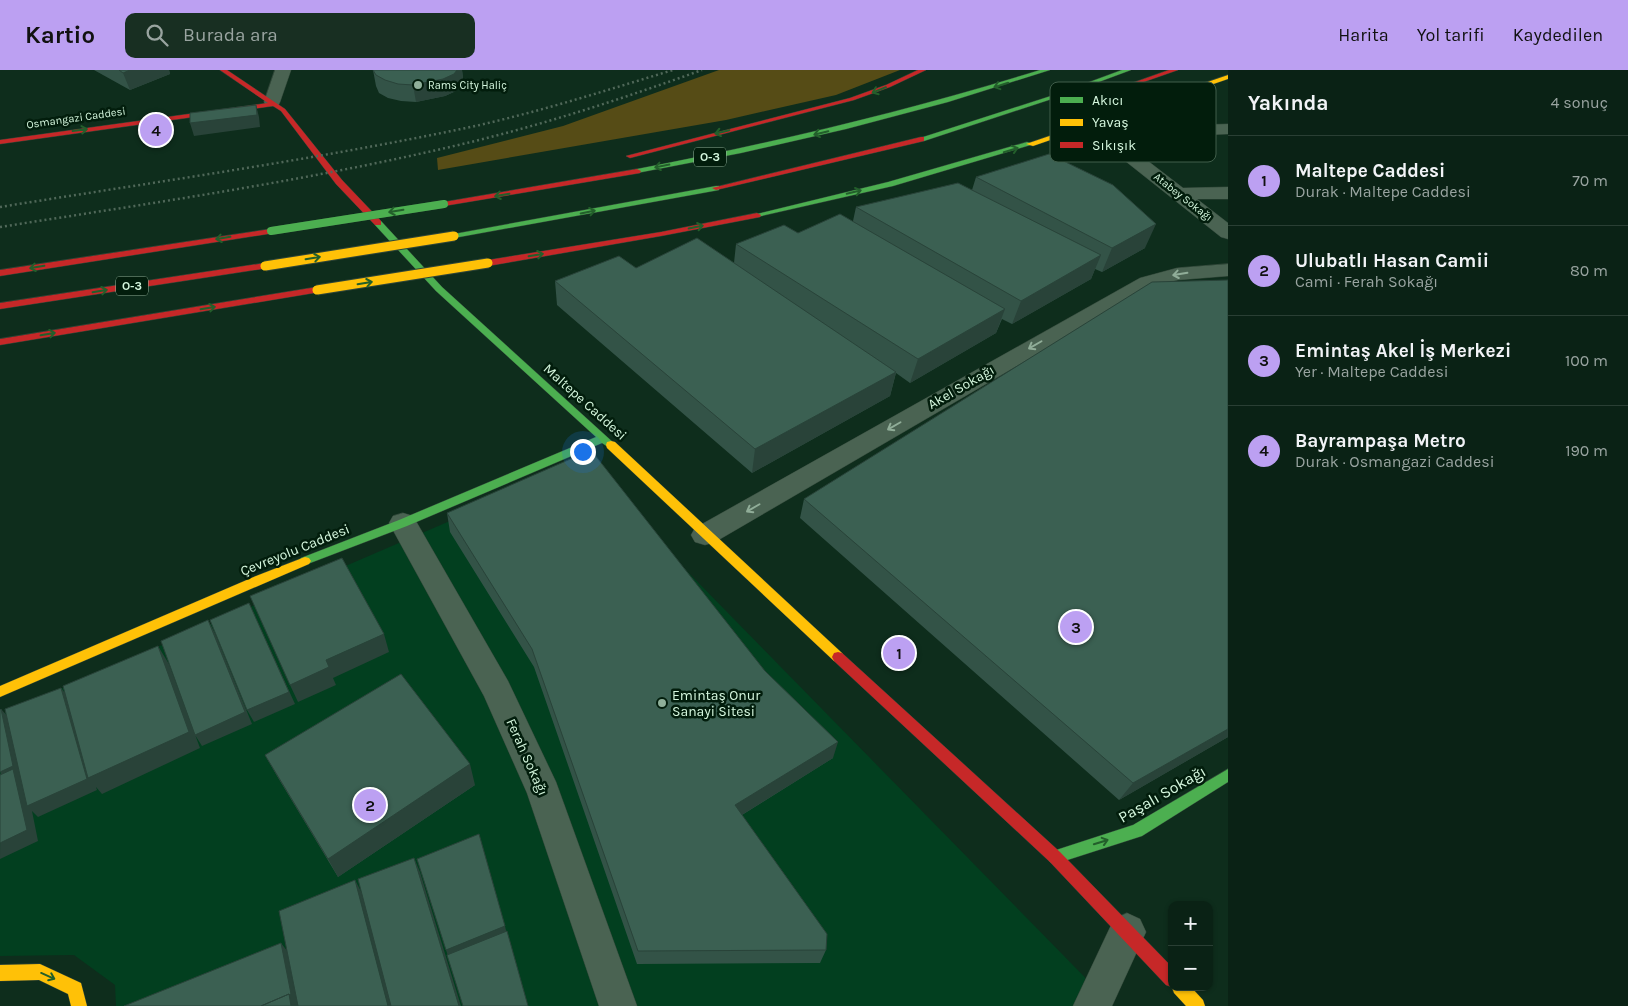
<!DOCTYPE html>
<html lang="tr">
<head>
<meta charset="utf-8">
<style>
  :root { --surface:#0a2215; --page:#182f22; --text:#f1f3f6; --muted:#99a4a0; --line:#2a3f34; --accent:#bca0f2 }
  body { margin:0; font-family:Karla,sans-serif; background:var(--page); color:var(--text) }
  .controls { position:absolute; right:15px; bottom:15px; display:grid; overflow:hidden; border-radius:10px; box-shadow:0 1px 4px #0004 }
  .controls button { width:45px; height:45px; display:grid; place-items:center; padding:0; border:0; border-bottom:1px solid var(--line); background:var(--surface); color:var(--text); font:25px sans-serif }
  .you { position:absolute; left:582px; top:381px; width:18px; height:18px; margin:-12px; border:4px solid #fff; border-radius:50%; background:#1a73e8; box-shadow:0 0 0 8px #1a73e833 }
  .badge { display:grid; place-items:center; width:32px; height:32px; border-radius:50%; background:var(--accent); color:#111; font-size:16px; font-weight:700 }
  .pin { position:absolute; translate:-50% -50%; border:2px solid #fff; box-shadow:0 1px 5px #0006 }
  .list { margin:0; padding:0; list-style:none }
  h2 { display:flex; justify-content:space-between; align-items:center; height:65px; margin:0; padding:0 20px; font-size:21px }
  h2 small { font-size:16px; font-weight:400; color:var(--muted) }
  .list li { display:grid; grid-template-columns:32px 1fr auto; gap:15px; align-items:center; box-sizing:border-box; height:90px; padding:0 20px; border-top:1px solid var(--line) }
  .list b { display:block; font-size:19px; white-space:nowrap }
  .list p { margin:0; font-size:16px; white-space:nowrap; color:var(--muted) }
  .list em { font-size:16px; font-style:normal; color:var(--muted) }
  .icon { flex:none; width:28px; height:28px; fill:none; stroke:currentColor; stroke-width:2; stroke-linecap:round; stroke-linejoin:round }
  .map { position:relative; flex:none; width:1228px; height:936px; overflow:hidden }
  header { display:flex; align-items:center; gap:30px; box-sizing:border-box; height:70px; padding:0 25px; background:var(--accent); color:#111 }
  header strong { font-size:24px }
  nav { display:flex; gap:28px; margin-inline-start:auto; font-size:18px }
  .search { width:350px; height:45px; background:var(--page); display:flex; align-items:center; gap:12px; box-sizing:border-box; padding:0 18px; border-radius:10px; color:var(--muted); font-size:19px }
  main { display:flex }
  aside { flex:1; background:var(--surface) }
  .map>svg:first-child { display:block }
</style>
</head>
<body>
<header>
<strong>Kartio</strong>
<div class="search"><svg class="icon" aria-label="search" viewBox="0 0 24 24"><circle cx="10" cy="10" r="6"/><path d="M15 15l6 6"/></svg>Burada ara</div>
<nav><a>Harita</a><a>Yol tarifi</a><a>Kaydedilen</a></nav>
</header>
<main>
<div class="map">
<svg width="1228" height="936" viewBox="0 0 1228 936">
  <rect width="100%" height="100%" fill="#0e2d1c"/>
  <path fill="#023f1f" d="M582 394 1113 936H116L115 915 74 885 0 886V645Z"/>
  <path fill="#564c16" d="M719 0H900L836 25 726 50 438 100 437 88 563 56Z"/>
  <g fill="none" stroke-linecap="round" stroke-linejoin="round">
    <defs>
      <path id="street" d="M275 0H291L280 32 278 36H266L264 32Z
        M1139 33 1145 34 1147 38 1130 57 1228 54V64L1125 68V70L1131 78 1183 118 1228 117V129H1197L1228 153V169L1221 167 1119 86 1107 71C1110 57 1123 37 1139 33Z
        M1228 194V206L1178 210 1154 216 715 472 705 475 695 472 691 465 695 458 1140 208 1177 198Z
        M403 443 413 446 508 611 556 712 637 936H599L527 723 484 626 389 453 393 446Z
        M1127 843 1140 849 1146 862 1112 936H1073L1114 849Z"/>
      <path id="fast" d="M1040 0H1050L948 32 846 59 741 83 637 103 633 101 637 99C773 73 908 41 1040 0Z
        M1122 0H1131L1061 26 924 71 917 69 1057 24Z
        M1027 72 1034 74 893 116 757 147 753 145 888 112Z
        M716 116H719V120L454 168 450 166 454 164Z
        M375 151H381L442 217 616 375 611 379 602 373 407 456 305 495 301 494 299 491 301 488 399 450 596 367 436 221 375 155Z
        M1228 699V712L1142 766 1055 794 1050 792 1048 787 1050 782 1133 755Z"/>
      <path id="slow" d="M1228 5V9L1033 76 1026 74Z
        M611 371 615 372 842 583 844 587 842 591 838 592 834 591 607 378 606 375 607 372Z
        M305 487 309 488 311 491 309 494 0 627V616L256 506Z
        M40 894 81 913 87 936H71L68 924 39 910 0 911V895Z
        M1172 917H1191L1203 930 1205 936H1186L1174 923Z"/>
      <path id="jam" d="M220 0H227L285 39 342 110 381 151V155H375L336 114 281 41 273 36 0 74V70L268 33Z
        M918 0H926L890 17 854 30 630 88 626 86 850 28 886 15Z
        M1169 0H1178L1112 23 1107 22Z
        M921 67H924V71L716 120 712 118Z
        M637 99 641 101 640 103 444 136 440 134 444 132Z
        M757 143 761 145 760 147 661 166 488 196 484 193 488 190 661 162Z
        M271 159 275 161 274 163 0 206V200Z
        M265 193 268 194V198L0 239V233Z
        M317 217 320 218V222L0 275V269Z
        M838 582 842 583 1060 782 1172 897V917L1166 915 1050 792 834 591 832 587 834 583Z"/>
    </defs>
    <use href="#street" stroke="#304638" stroke-width="1"/>
    <use href="#fast" stroke="#304638" stroke-width="1"/>
    <use href="#slow" stroke="#304638" stroke-width="1"/>
    <use href="#jam" stroke="#304638" stroke-width="1"/>
    <use href="#street" fill="#4a6352" fill-rule="evenodd"/>
    <use href="#fast" fill="#4caf50" fill-rule="evenodd"/>
    <use href="#slow" fill="#ffc107" fill-rule="evenodd"/>
    <use href="#jam" fill="#c62828" fill-rule="evenodd"/>
    <path stroke="#506859" stroke-width="2.5" stroke-dasharray="2 3" stroke-linecap="butt" d="M0 137C155 112 312 90 466 58 536 43 604 21 673 0
      M0 157C159 132 319 109 475 71 552 52 627 27 702 0"/>
    <defs>
      <path id="fast-bridge" d="M271 161 444 134"/>
      <path id="slow-bridge" d="M265 196 454 166
        M317 220 488 193"/>
    </defs>
    <use href="#fast-bridge" stroke="#304638" stroke-width="8" stroke-linecap="butt"/>
    <use href="#slow-bridge" stroke="#304638" stroke-width="11" stroke-linecap="butt"/>
    <use href="#fast-bridge" stroke="#4caf50" stroke-width="8"/>
    <use href="#slow-bridge" stroke="#ffc107" stroke-width="9"/>
  </g>
  <path fill="#335347" d="M94 0H169L170 4 130 20Z
    M373 0H462L463 8 462 14 456 21 445 26 416 32 401 31 388 28 379 23 376 16Z
    M976 107 1145 178 1102 202 1095 199 1091 209 1012 254 1002 249 996 263 910 313 896 303 890 326 752 403 557 235 555 211 636 198 734 193 736 174 798 163 853 151 856 137 972 120Z
    M1228 210V667L1119 730 800 448 804 429Z
    M447 443 765 601 833 688 742 745 826 880 820 893 637 894 534 597 450 462Z
    M265 685 475 715 338 807 277 706Z"/>
  <path fill="#294339" d="M130 0H169L170 4 130 20 123 3Z
    M457 0H462L463 8 462 14 456 21 445 26 416 32 413 15Z
    M256 35 259 47 260 57 194 66 190 53Z
    M1156 154 1145 178 1102 202 1112 178Z
    M1101 185 1091 209 1012 254 1021 231Z
    M1005 239 996 263 910 313 918 289Z
    M896 302 890 326 752 403 755 379Z
    M249 533 295 634 254 652 247 640Z
    M208 550 215 563 252 654 202 676 195 665Z
    M384 564 389 582 333 608 336 615 298 632 290 615 326 590Z
    M158 576 169 594 200 678 102 724 96 717 97 720 38 747 32 741 38 771 0 789 1 639 12 651 61 618 71 630Z
    M1228 659V667L1119 730 1133 713Z
    M838 672 833 688 732 751 735 735Z
    M470 694 475 715 338 807 328 789Z
    M414 788 420 802 461 936H459Z
    M355 810 363 825 392 936H388Z
    M505 856 507 865 449 889 446 880Z
    M281 873 288 882 298 933H297L299 936H263Z"/>
  <path fill="#3b6052" stroke="#294339" d="M119 0H130L123 3Z
    M373 0H457L454 4 443 9 413 15 398 14 385 10 376 5Z
    M256 35 257 45 190 53V43Z
    M1049 84 1113 115 1156 154 1112 178 976 107Z
    M958 113 1101 185 1021 231 856 137Z
    M840 144 1005 239 918 289 736 174 784 155 798 163Z
    M697 168 896 302 755 379 555 211 619 186 636 198Z
    M1228 210V659L1133 713 804 429 1152 212Z
    M591 380 765 601 838 672 735 735 827 864 826 880 638 881 532 579 447 443Z
    M342 488 384 564 326 590 329 597 290 615 250 526Z
    M249 533 289 622 247 640 210 550Z
    M208 550 245 642 195 665 161 571Z
    M158 576 189 662 88 708 63 616Z
    M401 604 470 694 328 789 265 685Z
    M61 618 87 709 27 736 5 639Z
    M1 639 13 696 0 702V640Z
    M13 699 27 760 0 773V705Z
    M479 764 505 856 446 880 417 789Z
    M414 788 459 936H391L358 809Z
    M355 810 388 936H298L279 841Z
    M507 861 528 936H463L447 885Z
    M281 873 291 924 289 925V924L261 936H124Z
    M289 924 291 936H261Z"/>
  <defs><path id="oneway-shaft" d="M-6 0H5M1.5-3L5.5 0L1.5 3" fill="none" stroke-width="1.6" stroke-linecap="round" stroke-linejoin="round" transform="scale(1.25)"/></defs>
  <g stroke="#235f2b">
    <use href="#oneway-shaft" transform="translate(1001 15) rotate(162)"/>
    <use href="#oneway-shaft" transform="translate(879 20) rotate(158)"/>
    <use href="#oneway-shaft" transform="translate(80 60) rotate(-7)"/>
    <use href="#oneway-shaft" transform="translate(722 62) rotate(167)"/>
    <use href="#oneway-shaft" transform="translate(821 63) rotate(167)"/>
    <use href="#oneway-shaft" transform="translate(1011 80) rotate(-17)"/>
    <use href="#oneway-shaft" transform="translate(662 96) rotate(169)"/>
    <use href="#oneway-shaft" transform="translate(854 122) rotate(-13)"/>
    <use href="#oneway-shaft" transform="translate(502 125) rotate(171)"/>
    <use href="#oneway-shaft" transform="translate(396 141) rotate(171)"/>
    <use href="#oneway-shaft" transform="translate(588 142) rotate(-11)"/>
    <use href="#oneway-shaft" transform="translate(696 157) rotate(-12)"/>
    <use href="#oneway-shaft" transform="translate(223 168) rotate(171)"/>
    <use href="#oneway-shaft" transform="translate(536 185) rotate(-9)"/>
    <use href="#oneway-shaft" transform="translate(313 188) rotate(-9)"/>
    <use href="#oneway-shaft" transform="translate(37 197) rotate(171)"/>
    <use href="#oneway-shaft" transform="translate(365 213) rotate(-9)"/>
    <use href="#oneway-shaft" transform="translate(100 221) rotate(-9)"/>
    <use href="#oneway-shaft" transform="translate(208 238) rotate(-9)"/>
    <use href="#oneway-shaft" transform="translate(48 264) rotate(-10)"/>
    <use href="#oneway-shaft" transform="translate(1101 772) rotate(-17)"/>
    <use href="#oneway-shaft" transform="translate(48 906) rotate(24)"/>
  </g>
  <g stroke="#90ad98">
    <use href="#oneway-shaft" transform="translate(1180 204) rotate(171)"/>
    <use href="#oneway-shaft" transform="translate(1035 275) rotate(150)"/>
    <use href="#oneway-shaft" transform="translate(894 356) rotate(150)"/>
    <use href="#oneway-shaft" transform="translate(753 438) rotate(150)"/>
  </g>
  <g fill="#8fb09a" stroke="#021d0c" stroke-width="2">
    <circle cx="418" cy="15" r="5"/>
    <circle cx="662" cy="633" r="5"/>
  </g>
  <g text-anchor="middle" dominant-baseline="central" stroke-width="5" stroke-linejoin="round" paint-order="stroke">
    <g font-size="11" fill="#d5f7de" stroke="#021d0c" text-anchor="start">
      <text x="428" y="15">Rams City Haliç</text>
    </g>
    <g font-size="11" fill="#d5f7de" stroke="#021d0c">
      <text transform="translate(76 48) rotate(-8)">Osmangazi Caddesi</text>
      <text transform="translate(1183 127) rotate(38)">Atabey Sokağı</text>
    </g>
    <g fill="#021d0c" stroke="#96b69f" stroke-width="1">
      <rect x="694" y="77.5" width="32" height="19" rx="4"/>
      <rect x="116" y="206.5" width="32" height="19" rx="4"/>
    </g>
    <g font-size="12" font-weight="bold" fill="#d5f7de">
      <text x="710" y="87">O-3</text>
      <text x="132" y="216">O-3</text>
    </g>
    <g font-size="14" fill="#d5f7de" stroke="#021d0c">
      <text transform="translate(961 317) rotate(-30)">Akel Sokağı</text>
      <text transform="translate(585 332) rotate(42)">Maltepe Caddesi</text>
      <text transform="translate(295 480) rotate(-22)">Çevreyolu Caddesi</text>
      <text transform="translate(527 687) rotate(66)">Ferah Sokağı</text>
    </g>
    <g font-size="14" fill="#d5f7de" stroke="#021d0c" text-anchor="start">
      <text x="672" y="625">Emintaş Onur<tspan x="672" dy="16">Sanayi Sitesi</tspan></text>
    </g>
    <g font-size="16" fill="#d5f7de" stroke="#021d0c">
      <text transform="translate(1162 724) rotate(-30)">Paşalı Sokağı</text>
    </g>
  </g>
  <rect x="1050" y="12" width="166" height="80" rx="8" fill="#021d0c" stroke="#415e4b" stroke-width="1"/>
  <rect x="1060" y="27" width="23" height="6" fill="#4caf50"/>
  <rect x="1060" y="49" width="23" height="7" fill="#ffc107"/>
  <rect x="1060" y="72" width="23" height="6" fill="#c62828"/>
  <g font-size="14" fill="#d5f7de">
    <text x="1092" y="35">Akıcı</text>
    <text x="1092" y="57">Yavaş</text>
    <text x="1092" y="80">Sıkışık</text>
  </g>
</svg>
<div class="controls">
<button>+</button>
<button>−</button>
</div>
<div class="you"></div>
<div class="pin badge" style="left:899px;top:583px">1</div>
<div class="pin badge" style="left:370px;top:735px">2</div>
<div class="pin badge" style="left:1076px;top:557px">3</div>
<div class="pin badge" style="left:156px;top:60px">4</div>
</div>
<aside>
<h2>Yakında<small>4 sonuç</small></h2>
<ul class="list">
<li><span class="badge">1</span><div><b>Maltepe Caddesi</b><p>Durak · Maltepe Caddesi</p></div><em>70 m</em></li>
<li><span class="badge">2</span><div><b>Ulubatlı Hasan Camii</b><p>Cami · Ferah Sokağı</p></div><em>80 m</em></li>
<li><span class="badge">3</span><div><b>Emintaş Akel İş Merkezi</b><p>Yer · Maltepe Caddesi</p></div><em>100 m</em></li>
<li><span class="badge">4</span><div><b>Bayrampaşa Metro</b><p>Durak · Osmangazi Caddesi</p></div><em>190 m</em></li>
</ul>
</aside>
</main>
</body>
</html>
